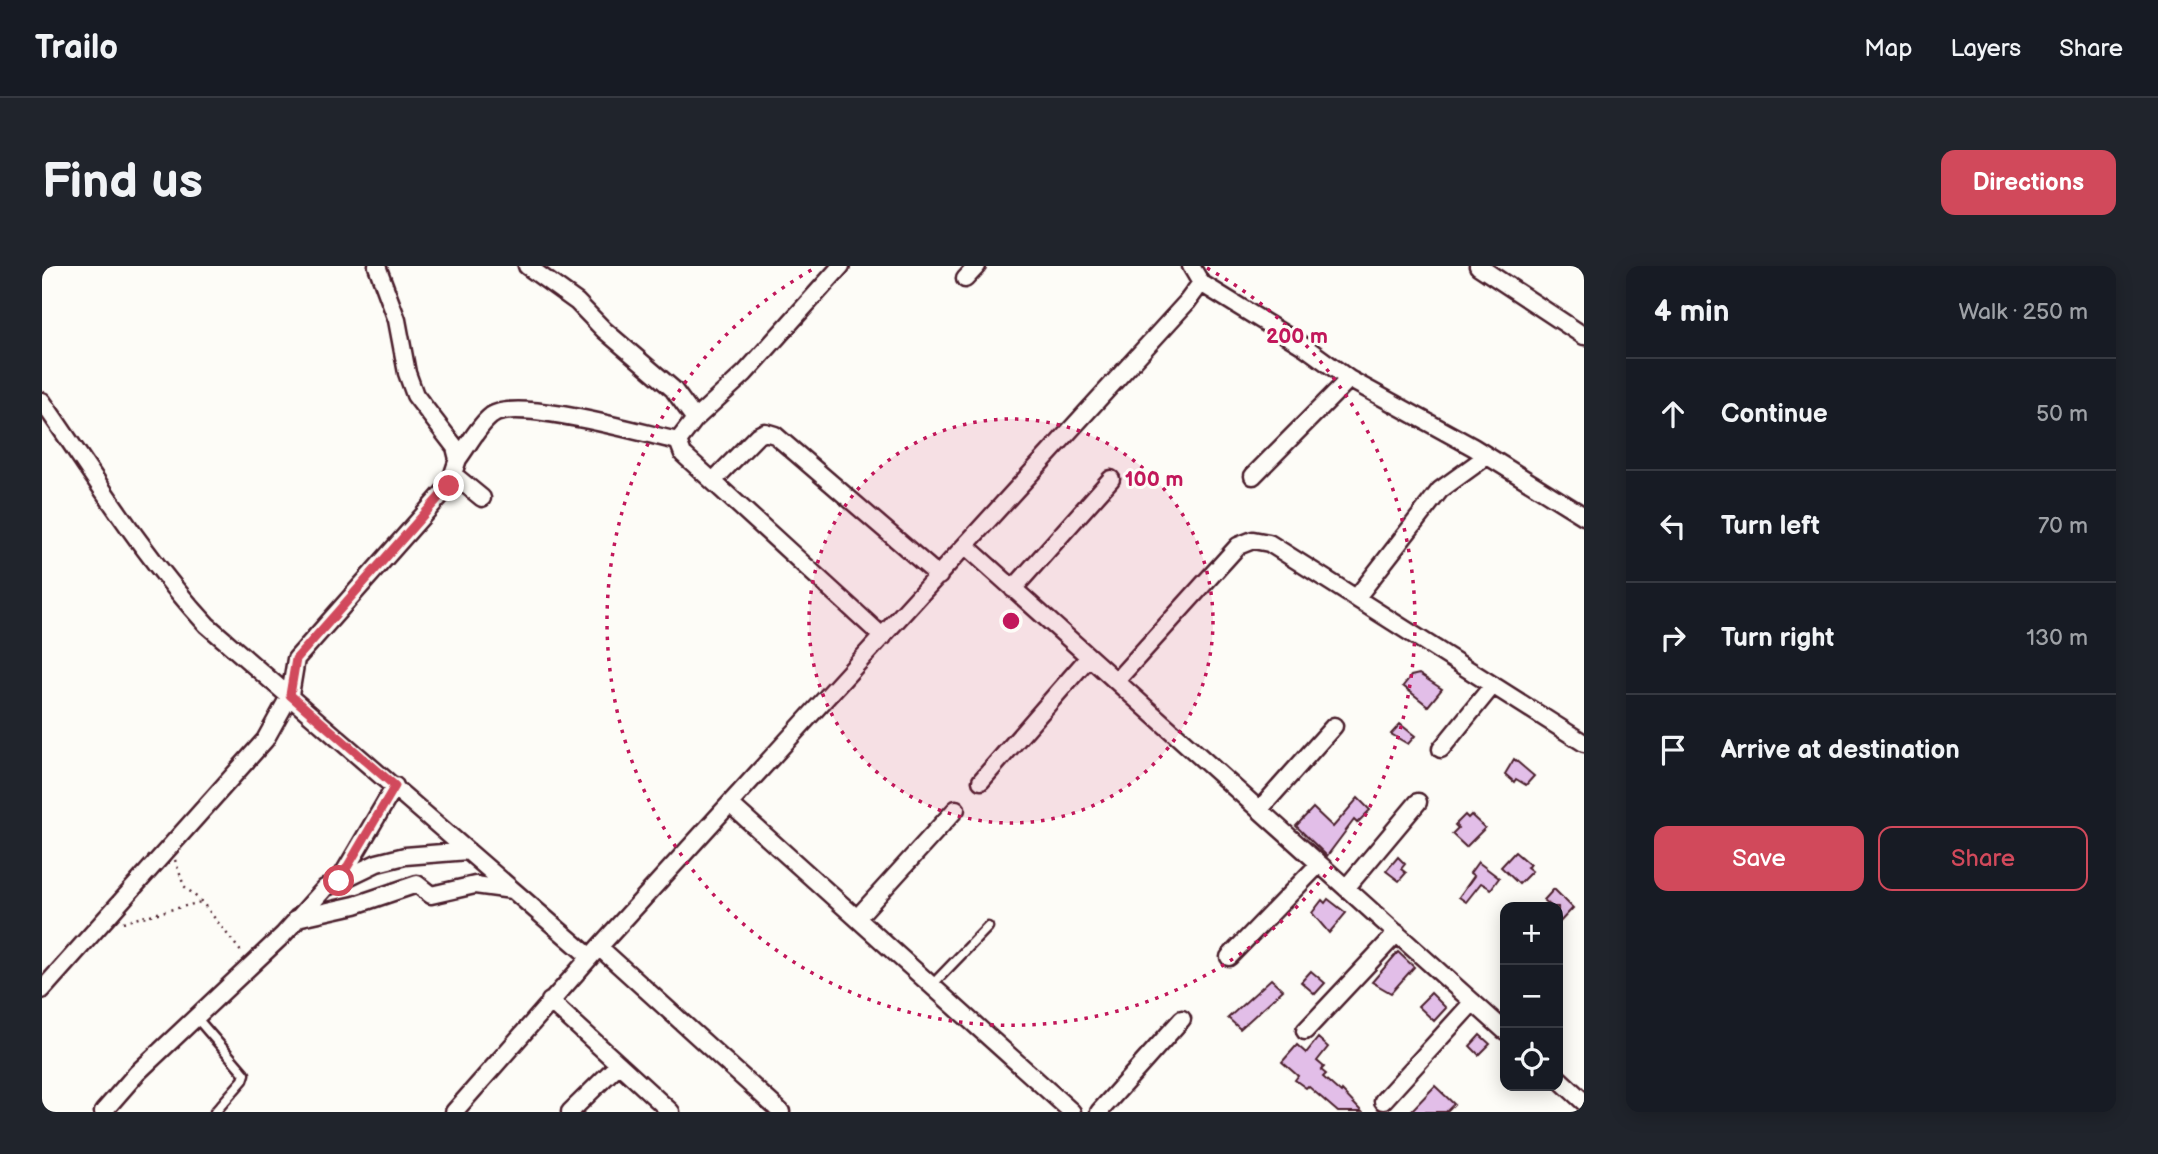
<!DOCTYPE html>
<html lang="en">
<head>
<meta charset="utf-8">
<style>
  :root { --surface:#171b24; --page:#20242c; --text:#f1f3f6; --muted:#9ea1a6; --line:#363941; --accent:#d1495b }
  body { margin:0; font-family:"Balsamiq Sans",sans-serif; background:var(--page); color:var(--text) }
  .controls { position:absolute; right:21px; bottom:21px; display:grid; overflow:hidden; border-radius:14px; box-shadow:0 4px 18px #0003 }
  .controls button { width:63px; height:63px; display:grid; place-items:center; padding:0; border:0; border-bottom:2px solid var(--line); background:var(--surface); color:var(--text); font:35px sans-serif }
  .stop { position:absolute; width:21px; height:21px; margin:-16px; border:5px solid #d1495b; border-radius:50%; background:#fff }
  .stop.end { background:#d1495b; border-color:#fff; box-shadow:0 2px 7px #0008 }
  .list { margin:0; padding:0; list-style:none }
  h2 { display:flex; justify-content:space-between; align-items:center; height:91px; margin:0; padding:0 28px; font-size:30px }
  h2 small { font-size:23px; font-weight:400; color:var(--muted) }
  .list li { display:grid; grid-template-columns:46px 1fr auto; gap:21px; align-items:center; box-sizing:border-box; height:112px; padding:0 28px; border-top:2px solid var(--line) }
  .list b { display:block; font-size:26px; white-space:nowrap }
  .list em { font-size:23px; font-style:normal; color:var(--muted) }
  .actions { display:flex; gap:14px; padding:21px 28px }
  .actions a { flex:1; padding:16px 0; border:2px solid var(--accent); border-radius:14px; text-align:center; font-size:24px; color:var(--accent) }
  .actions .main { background:var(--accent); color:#fff }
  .icon { flex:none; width:38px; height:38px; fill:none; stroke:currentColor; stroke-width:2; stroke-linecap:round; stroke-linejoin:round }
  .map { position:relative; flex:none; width:1542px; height:846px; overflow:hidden; border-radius:14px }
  header { display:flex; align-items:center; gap:42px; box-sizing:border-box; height:98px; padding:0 35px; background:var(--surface); border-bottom:2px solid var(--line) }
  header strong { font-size:33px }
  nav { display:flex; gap:38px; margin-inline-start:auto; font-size:24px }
  .intro { display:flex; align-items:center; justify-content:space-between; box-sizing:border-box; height:168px; padding:0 42px }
  h1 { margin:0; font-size:49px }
  .button { padding:18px 32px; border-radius:14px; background:var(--accent); color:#fff; font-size:24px; font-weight:700 }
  main { display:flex; gap:42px; padding:0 42px }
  aside { flex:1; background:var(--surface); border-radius:14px; box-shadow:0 4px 18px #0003 }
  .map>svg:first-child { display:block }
</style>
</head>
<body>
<header>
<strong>Trailo</strong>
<nav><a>Map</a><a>Layers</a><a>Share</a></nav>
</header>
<div class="intro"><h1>Find us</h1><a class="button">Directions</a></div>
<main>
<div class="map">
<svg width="1542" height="846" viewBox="0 0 1542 846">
  <rect width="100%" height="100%" fill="#fdfcf7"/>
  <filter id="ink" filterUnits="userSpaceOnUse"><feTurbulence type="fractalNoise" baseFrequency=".0143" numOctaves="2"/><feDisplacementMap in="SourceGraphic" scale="14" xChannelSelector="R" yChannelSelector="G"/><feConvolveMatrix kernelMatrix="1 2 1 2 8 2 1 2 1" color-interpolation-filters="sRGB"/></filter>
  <g filter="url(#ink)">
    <path fill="#e2bee8" stroke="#4a1f2b" stroke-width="2" d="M1377 408 1400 423 1386 440 1361 420 1369 410Z
      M1358 458 1373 470 1366 478 1349 468Z
      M1472 493 1492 510 1484 519 1474 513 1472 516 1463 508Z
      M1316 532 1328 544 1315 557 1312 554 1285 590 1254 560 1271 542 1291 561Z
      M1423 549 1426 552 1429 549 1443 562 1424 581 1410 568 1416 562 1413 559Z
      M1473 586 1488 599 1485 601 1490 605 1477 618 1459 601Z
      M1356 591 1363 598 1359 603 1364 607 1357 615 1344 605Z
      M1436 596 1457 612 1449 623 1439 617 1424 636 1417 631 1432 610 1428 607Z
      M1512 623 1531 642 1516 658V641H1510L1502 634Z
      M1286 633 1304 647 1287 667 1270 647 1280 634 1283 637Z
      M1356 686 1372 701 1349 727 1330 716Z
      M1269 705 1283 717 1273 728 1259 716Z
      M1229 713 1241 724 1198 763 1186 752Z
      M1389 727 1404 742 1392 755 1376 740Z
      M1438 769 1448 778 1437 789 1428 780Z
      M1276 772 1286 781 1275 795 1282 801 1279 804 1284 808 1281 811 1299 827 1300 825 1320 846H1296L1266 820 1264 822 1253 814 1256 810 1240 796 1255 779 1264 787Z
      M1393 820 1412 838 1404 846H1368Z"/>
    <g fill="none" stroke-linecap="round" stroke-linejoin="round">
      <defs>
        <path id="lane" d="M890 719 946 661
          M153 750 203 808 201 814 173 846"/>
        <path id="street" d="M485 0 535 36 562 64 631 123 653 153
          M799 0 703 107 653 153 636 175 641 188 841 371
          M1436 0 1542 70
          M923 13 935 0
          M1159 17 1263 81 1307 113 1431 181 1542 250
          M0 135C53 211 102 291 165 359L548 691
          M416 193C426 180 436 160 449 150 473 130 603 168 636 175
          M412 209 440 232
          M1211 210 1307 113
          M671 215 715 170 723 166 733 169 897 310
          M924 280 1463 765
          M971 323 1069 213
          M1315 331 1398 224 1445 190
          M1074 415 1196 280 1211 274 1227 277 1542 477
          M1399 483 1451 419
          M939 515 1047 391
          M688 538 1030 846
          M1217 544 1292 460
          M297 615 353 520
          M1304 622 1376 536
          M255 652 313 639 375 618 389 629 433 619 470 624
          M815 652 914 543
          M557 681 739 846
          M1187 691 1277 598
          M0 724 223 474 248 429 254 393 407 220 416 193 413 181 373 129 365 107 355 54 335 0
          M508 735 629 846
          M1263 765 1355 667
          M1516 812 1542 836
          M1341 835 1431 736
          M61 846 95 807 241 669 283 622 335 597 363 590 426 585
          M412 846 557 681 1145 36 1159 17 1149 0
          M528 846 577 798
          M1057 846 1140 753"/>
      </defs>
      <use href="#lane" stroke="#4a1f2b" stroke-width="13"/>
      <use href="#street" stroke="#4a1f2b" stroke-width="21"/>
      <path stroke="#4a1f2b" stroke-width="2.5" stroke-dasharray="2 5" stroke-linecap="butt" d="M133 594 142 620 160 636 200 687
        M81 656 159 636"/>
      <use href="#lane" stroke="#fdfcf7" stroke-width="8"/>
      <use href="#street" stroke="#fdfcf7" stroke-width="16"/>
    </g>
  </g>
  <g fill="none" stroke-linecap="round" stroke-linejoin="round" filter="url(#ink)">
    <path stroke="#d1495b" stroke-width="9" d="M297 615 353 520 248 429 254 393 407 220"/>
  </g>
  <circle cx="969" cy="355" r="202" fill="#c2185b" fill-opacity=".12"/>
  <g fill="none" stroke="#c2185b" stroke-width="3.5" stroke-dasharray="3.5 7">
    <circle cx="969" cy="355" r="202"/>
    <path d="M1165 2A404 404 0 1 1 773 2"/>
  </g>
  <circle cx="969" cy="355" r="10" fill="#c2185b" stroke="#fdfcf7" stroke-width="3.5"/>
  <g font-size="21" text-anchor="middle" font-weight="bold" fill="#c2185b" stroke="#fdfcf7" stroke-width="6" stroke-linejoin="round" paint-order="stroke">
    <text x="1255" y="77">200 m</text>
    <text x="1112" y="220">100 m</text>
  </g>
</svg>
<div class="controls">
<button>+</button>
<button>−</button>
<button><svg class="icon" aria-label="locate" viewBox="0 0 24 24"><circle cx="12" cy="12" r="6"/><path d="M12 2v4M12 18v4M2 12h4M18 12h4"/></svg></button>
</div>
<div class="stop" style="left:297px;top:615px"></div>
<div class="stop end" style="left:407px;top:220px"></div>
</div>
<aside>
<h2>4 min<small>Walk · 250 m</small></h2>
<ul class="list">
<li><svg class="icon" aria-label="ahead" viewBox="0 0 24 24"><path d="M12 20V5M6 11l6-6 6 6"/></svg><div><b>Continue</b></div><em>50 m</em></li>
<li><svg class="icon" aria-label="left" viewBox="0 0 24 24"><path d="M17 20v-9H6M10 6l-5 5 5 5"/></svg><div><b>Turn left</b></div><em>70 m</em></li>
<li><svg class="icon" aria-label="right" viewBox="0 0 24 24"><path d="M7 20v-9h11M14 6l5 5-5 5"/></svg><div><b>Turn right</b></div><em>130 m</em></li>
<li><svg class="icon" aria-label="arrive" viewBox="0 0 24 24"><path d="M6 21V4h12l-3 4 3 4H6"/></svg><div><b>Arrive at destination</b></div></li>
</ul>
<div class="actions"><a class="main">Save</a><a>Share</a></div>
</aside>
</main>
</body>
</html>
